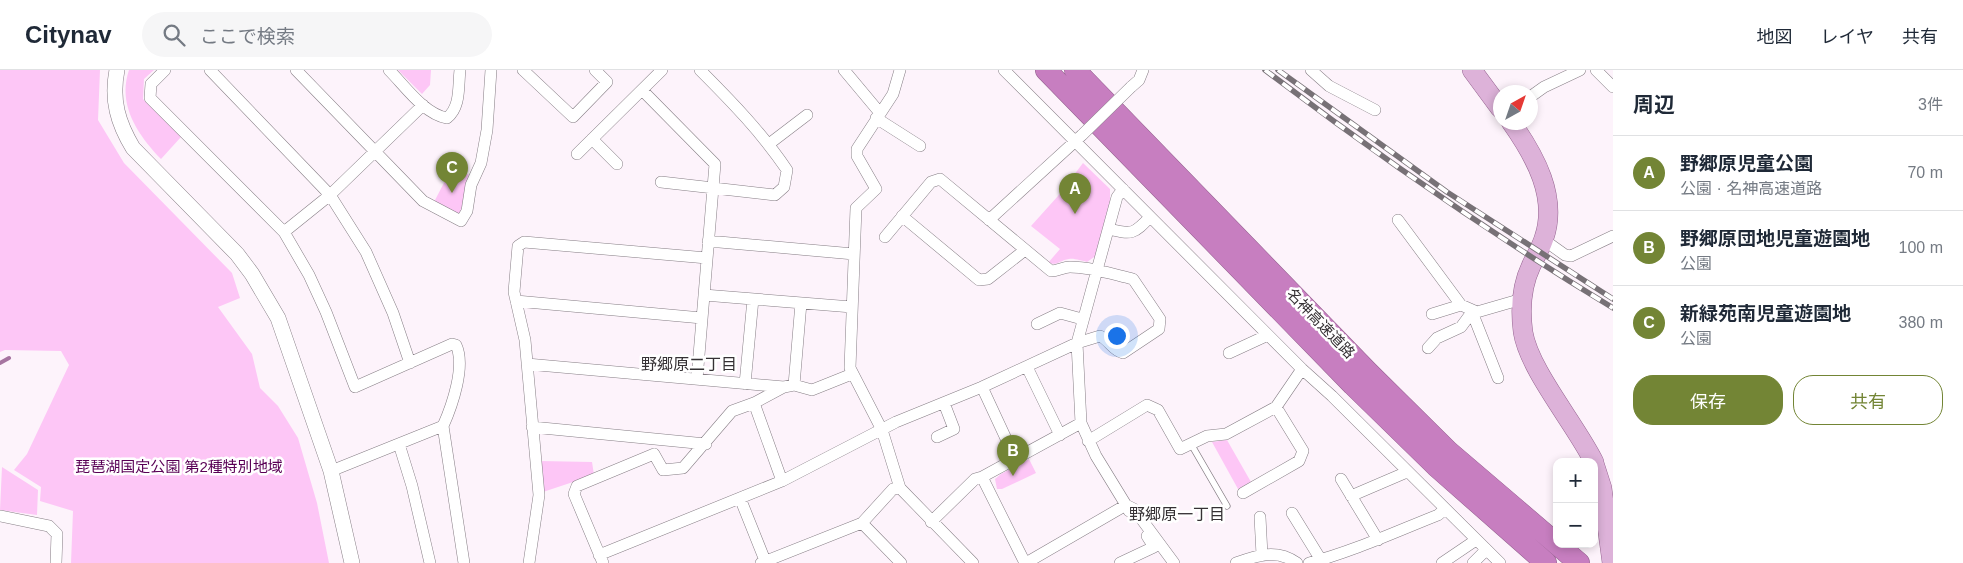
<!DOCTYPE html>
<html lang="ja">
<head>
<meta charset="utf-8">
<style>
  :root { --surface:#fff; --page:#f6f6f7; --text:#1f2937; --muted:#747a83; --line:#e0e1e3; --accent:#738535 }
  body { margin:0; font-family:Arial,"Noto Sans JP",sans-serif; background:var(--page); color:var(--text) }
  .controls { position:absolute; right:15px; bottom:15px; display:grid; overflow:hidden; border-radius:10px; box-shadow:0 2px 8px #0003 }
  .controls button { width:45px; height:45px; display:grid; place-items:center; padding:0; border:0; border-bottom:1px solid var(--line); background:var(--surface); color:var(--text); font:25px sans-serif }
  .compass { position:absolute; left:1493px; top:15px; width:45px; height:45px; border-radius:50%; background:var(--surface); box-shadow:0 2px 8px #0003; rotate:40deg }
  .you { position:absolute; left:1116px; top:265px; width:18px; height:18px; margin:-12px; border:4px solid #fff; border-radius:50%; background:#1a73e8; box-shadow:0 0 0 8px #1a73e833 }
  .badge { display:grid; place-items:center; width:32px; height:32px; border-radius:50%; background:var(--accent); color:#fff; font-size:16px; font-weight:700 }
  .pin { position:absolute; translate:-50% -41px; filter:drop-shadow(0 1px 2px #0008) }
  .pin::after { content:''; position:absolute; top:26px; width:18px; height:15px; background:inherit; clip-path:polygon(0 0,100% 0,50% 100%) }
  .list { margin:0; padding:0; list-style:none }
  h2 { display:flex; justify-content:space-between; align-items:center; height:65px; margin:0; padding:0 20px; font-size:21px }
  h2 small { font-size:16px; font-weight:400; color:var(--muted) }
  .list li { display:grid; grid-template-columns:32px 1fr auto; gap:15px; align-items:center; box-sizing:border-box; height:75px; padding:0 20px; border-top:1px solid var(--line) }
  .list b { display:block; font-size:19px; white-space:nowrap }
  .list p { margin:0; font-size:16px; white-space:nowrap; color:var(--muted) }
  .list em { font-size:16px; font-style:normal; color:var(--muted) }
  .actions { display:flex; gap:10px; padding:15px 20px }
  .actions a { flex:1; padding:11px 0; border:1px solid var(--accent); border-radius:20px; text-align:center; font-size:18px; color:var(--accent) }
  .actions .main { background:var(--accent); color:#fff }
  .icon { flex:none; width:28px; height:28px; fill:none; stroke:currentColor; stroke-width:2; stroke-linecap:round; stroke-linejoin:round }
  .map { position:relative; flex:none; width:1613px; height:493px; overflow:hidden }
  header { display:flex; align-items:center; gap:30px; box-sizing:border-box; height:70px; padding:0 25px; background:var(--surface); border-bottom:1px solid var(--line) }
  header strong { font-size:24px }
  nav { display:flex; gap:28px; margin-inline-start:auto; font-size:18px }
  .search { width:350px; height:45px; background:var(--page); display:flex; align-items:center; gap:12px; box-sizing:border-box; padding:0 18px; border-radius:28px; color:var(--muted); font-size:19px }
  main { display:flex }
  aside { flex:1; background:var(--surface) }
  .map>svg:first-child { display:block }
</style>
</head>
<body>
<header>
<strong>Citynav</strong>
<div class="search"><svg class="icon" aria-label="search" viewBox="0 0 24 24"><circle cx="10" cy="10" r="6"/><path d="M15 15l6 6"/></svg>ここで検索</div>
<nav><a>地図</a><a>レイヤ</a><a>共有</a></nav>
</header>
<main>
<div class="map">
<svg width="1613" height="493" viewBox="0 0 1613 493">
  <rect width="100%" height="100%" fill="#fdf3fb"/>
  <path fill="#fdc6f6" d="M0 0H100L98 50 124 93 232 203 240 228 218 237 252 284 260 318 278 336 298 368 317 433 329 493H71L73 441 40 431 41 417 14 400 27 384 69 295 61 281 5 280 0 282Z
    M129 0H154L144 9 143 29 181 67 161 89C138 65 117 35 129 0Z
    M398 0H431L430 15 422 24Z
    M1083 93 1110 119V132L1097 185 1087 192C1082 191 1074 188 1069 189 1060 190 1058 196 1048 193L1060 179 1031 156 1058 126Z
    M469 104 460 145 434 132 446 109Z
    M1227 370 1251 412 1238 419 1212 372Z
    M1029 389 1036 403 1002 419H997L995 409 1001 404Z
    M540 391 592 392 594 405 543 422Z
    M2 397 38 420 37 445 0 440Z"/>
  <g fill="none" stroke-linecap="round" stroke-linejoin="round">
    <path stroke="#a674a0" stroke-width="4" d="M0 293 9 288"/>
    <defs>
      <path id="service" d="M1191 374 1227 436"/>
      <path id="minor" d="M165 0 151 14 150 28 284 162 309 205 326 242 355 317 452 274 456 275C466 296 452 336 443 356
        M210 0 330 125 366 182 393 243 410 293
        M296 0 423 131 461 151 467 141 471 115 481 93 487 60 491 0
        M389 0C405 16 424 44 447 48 461 37 458 16 460 0
        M523 0 573 47 607 12 595 0
        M844 0 880 43
        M900 0 893 24 857 79V86L876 119 856 138 850 298 882 360 900 418 973 493
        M1004 0 1302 299 1332 326 1500 493
        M1311 0 1329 16 1375 40
        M1596 0 1613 17
        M1131 17 1139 10 1143 0
        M642 20 715 94 697 309
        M1530 27 1544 17 1580 0
        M876 48 920 76
        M592 69 617 94
        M769 74 807 45
        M577 84 662 0
        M661 112 775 125 784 117 787 100C762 63 732 32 700 0
        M1123 119 1117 127 1077 273 1081 353 1096 386 1126 435 1134 439 1174 493
        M902 146 979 210 988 209 1025 180
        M989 150 1082 65
        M1398 150 1461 235 1477 242 1522 229
        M1109 159C1132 165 1134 164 1150 147
        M284 162 330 125 423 35
        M1544 170 1565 185 1571 186 1613 166
        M708 171 854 184
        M704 225 852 237
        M516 231 702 248
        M1432 244 1461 235
        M1037 254 1060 243 1082 249
        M1428 278 1437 268 1461 257 1472 242 1498 308
        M1229 283 1268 265
        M527 294 784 317 794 315 812 320 852 304
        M1027 297 1060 365
        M745 314 753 229
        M794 315 801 233
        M982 317 1015 388
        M754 333 782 411
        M532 357 706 374
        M937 367 954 359 944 333
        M1088 371 1147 335 1158 340 1180 379 1207 366 1226 364 1276 337 1302 299
        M399 374 412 416 430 493
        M331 401 443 356 464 493
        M982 407 1025 493
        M1341 409 1378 470
        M1243 423 1299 391 1303 381 1276 337
        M1351 426 1407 402
        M740 428 766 493
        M1292 443 1321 490
        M0 446 49 456 57 464 56 493
        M1260 447 1262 485
        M931 452 975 409 982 407 1081 353
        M862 453 901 493
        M599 485 782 411 896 352 982 317 1077 273 1100 266C1110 271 1112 280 1123 283L1159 259 1160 249 1133 209C1112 204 1091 197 1070 197 1063 197 1058 201 1051 201L940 109 931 112 885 167
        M529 493 539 425 525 270 514 222 518 176 524 172 707 188
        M603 493 574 424 577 416 654 384 663 400 683 398 732 341 754 333 784 317
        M761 493 862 453 893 419 900 418
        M1026 493 1126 435 1129 441
        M1120 493 1154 477 1147 466
        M1236 493C1258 485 1277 479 1297 493
        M1309 493C1354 481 1395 462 1438 445L1445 439
        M1442 493 1476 470
        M1473 493 1486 480"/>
      <path id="tertiary" d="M117 0C111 30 118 53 133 78L237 184 252 204 278 248 331 401 352 493"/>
      <path id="primary" d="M1472 0 1500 38
        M1511 52C1535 86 1558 127 1544 168 1541 178 1535 187 1531 196 1521 217 1520 239 1523 262 1529 300 1576 355 1594 392
        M1594 393 1602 418 1612 493"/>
      <path id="motorway" d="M1046 0 1353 315 1436 396 1546 493
        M1075 0 1368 302 1448 381 1579 493"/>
    </defs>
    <use href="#service" stroke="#867e85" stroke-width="7"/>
    <use href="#minor" stroke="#867e85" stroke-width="12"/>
    <use href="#tertiary" stroke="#867e85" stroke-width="16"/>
    <use href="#primary" stroke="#94638f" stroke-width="20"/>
    <use href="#motorway" stroke="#94638f" stroke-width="22"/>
    <use href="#service" stroke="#fff" stroke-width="5.5"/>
    <use href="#minor" stroke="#fff" stroke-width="11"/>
    <use href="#tertiary" stroke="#fff" stroke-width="15"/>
    <use href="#primary" stroke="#ddb2d9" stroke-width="19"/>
    <use href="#motorway" stroke="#c77ec0" stroke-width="21"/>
    <defs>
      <path id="rail" d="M1265 0C1377 85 1493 165 1613 238
        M1278 0 1447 122 1613 229"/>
    </defs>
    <use href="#rail" stroke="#777176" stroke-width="5.5"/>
    <use href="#rail" stroke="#fff" stroke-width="4" stroke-dasharray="11" stroke-linecap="butt"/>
    <defs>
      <path id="minor-bridge" d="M1083 64 1131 17"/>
    </defs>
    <use href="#minor-bridge" stroke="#867e85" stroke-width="12" stroke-linecap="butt"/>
    <use href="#minor-bridge" stroke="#fff" stroke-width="11"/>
  </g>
  <g text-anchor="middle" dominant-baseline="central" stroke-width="5" stroke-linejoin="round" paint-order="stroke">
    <g font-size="15" fill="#353134" stroke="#fff">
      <text transform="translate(1321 253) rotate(46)">名神高速道路</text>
    </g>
    <g font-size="15" fill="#590055" stroke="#fff">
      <text x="179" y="396">琵琶湖国定公園 第2種特別地域</text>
    </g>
    <g font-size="16" fill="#353134" stroke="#fff">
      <text x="689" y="294">野郷原二丁目</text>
      <text x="1177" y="444">野郷原一丁目</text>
    </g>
  </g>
</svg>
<div class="controls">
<button>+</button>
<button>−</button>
</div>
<svg class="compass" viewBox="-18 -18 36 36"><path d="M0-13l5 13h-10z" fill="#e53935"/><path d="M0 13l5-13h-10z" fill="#747a83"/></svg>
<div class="you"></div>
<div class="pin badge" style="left:1075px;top:144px">A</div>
<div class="pin badge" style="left:1013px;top:406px">B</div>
<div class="pin badge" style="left:452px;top:123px">C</div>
</div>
<aside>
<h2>周辺<small>3件</small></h2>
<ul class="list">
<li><span class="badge">A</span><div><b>野郷原児童公園</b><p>公園 · 名神高速道路</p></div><em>70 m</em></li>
<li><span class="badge">B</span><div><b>野郷原団地児童遊園地</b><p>公園</p></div><em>100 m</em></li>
<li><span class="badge">C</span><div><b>新緑苑南児童遊園地</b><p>公園</p></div><em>380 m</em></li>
</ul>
<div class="actions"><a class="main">保存</a><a>共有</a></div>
</aside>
</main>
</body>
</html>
